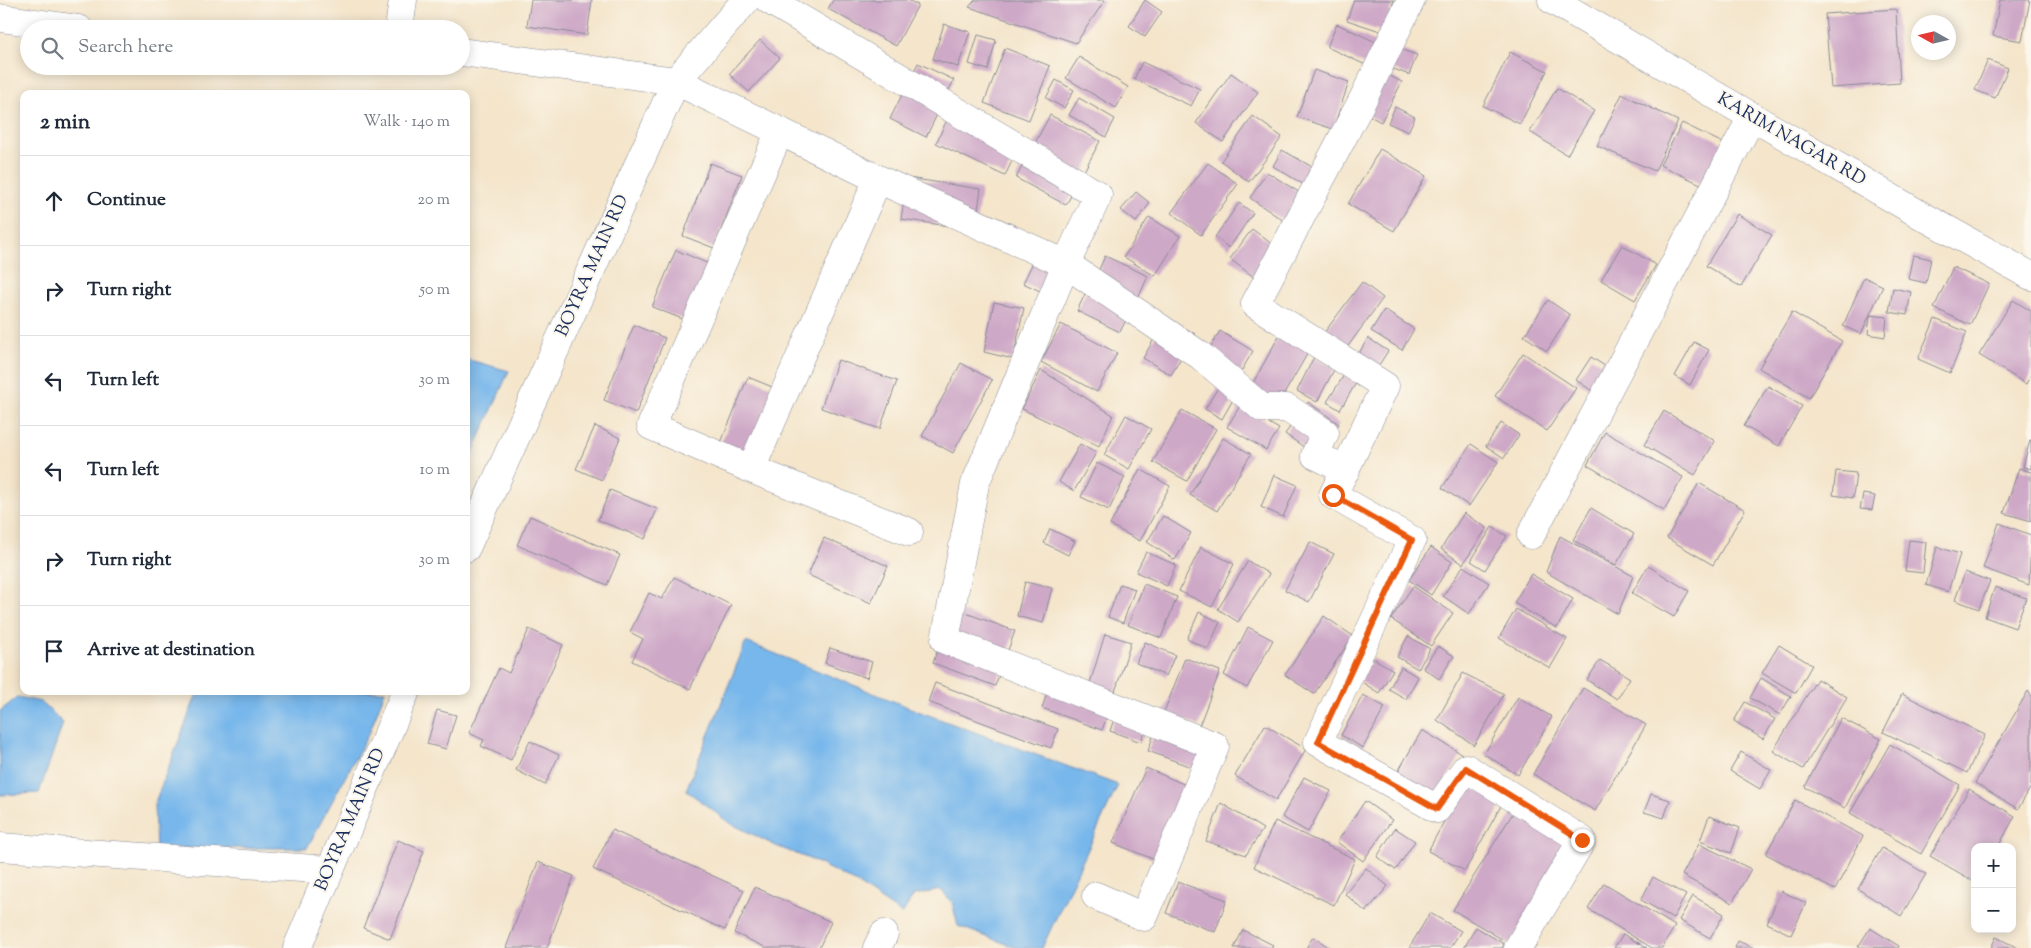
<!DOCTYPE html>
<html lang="en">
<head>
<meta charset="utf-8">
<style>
  :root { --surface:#fff; --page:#f6f6f7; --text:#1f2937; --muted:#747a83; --line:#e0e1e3 }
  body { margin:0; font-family:"Sorts Mill Goudy",serif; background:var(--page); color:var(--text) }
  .controls { position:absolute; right:15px; bottom:15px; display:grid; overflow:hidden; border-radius:10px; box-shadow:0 2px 12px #0003 }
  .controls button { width:45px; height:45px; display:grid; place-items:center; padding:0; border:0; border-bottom:1px solid var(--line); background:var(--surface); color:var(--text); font:25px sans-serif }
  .compass { position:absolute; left:1911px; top:15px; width:45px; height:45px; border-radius:50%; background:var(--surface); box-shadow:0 2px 12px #0003; rotate:278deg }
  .stop { position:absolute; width:15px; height:15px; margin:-11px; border:4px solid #ea580c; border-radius:50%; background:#fff }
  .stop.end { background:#ea580c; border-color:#fff; box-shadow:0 1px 5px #0008 }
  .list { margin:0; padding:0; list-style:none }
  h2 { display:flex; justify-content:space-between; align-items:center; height:65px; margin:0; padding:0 20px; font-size:21px }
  h2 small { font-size:16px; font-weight:400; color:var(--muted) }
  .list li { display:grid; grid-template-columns:32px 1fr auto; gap:15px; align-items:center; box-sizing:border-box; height:90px; padding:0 20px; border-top:1px solid var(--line) }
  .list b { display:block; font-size:19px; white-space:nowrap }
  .list em { font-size:16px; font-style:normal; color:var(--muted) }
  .icon { flex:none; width:28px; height:28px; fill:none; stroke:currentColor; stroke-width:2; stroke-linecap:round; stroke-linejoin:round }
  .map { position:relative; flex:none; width:2031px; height:948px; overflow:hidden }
  .search { position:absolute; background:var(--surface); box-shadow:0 2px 12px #0003; left:20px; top:20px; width:450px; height:55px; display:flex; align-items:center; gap:12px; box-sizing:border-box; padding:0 18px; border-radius:28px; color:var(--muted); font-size:19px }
  .panel { position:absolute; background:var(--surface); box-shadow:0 2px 12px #0003; left:20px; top:90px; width:450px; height:605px; border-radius:10px }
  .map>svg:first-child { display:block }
</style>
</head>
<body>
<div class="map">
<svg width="2031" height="948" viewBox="0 0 2031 948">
  <rect width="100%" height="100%" fill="#fbf7ec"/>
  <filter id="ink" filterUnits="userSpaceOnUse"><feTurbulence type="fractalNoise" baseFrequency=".02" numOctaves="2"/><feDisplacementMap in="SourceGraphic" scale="10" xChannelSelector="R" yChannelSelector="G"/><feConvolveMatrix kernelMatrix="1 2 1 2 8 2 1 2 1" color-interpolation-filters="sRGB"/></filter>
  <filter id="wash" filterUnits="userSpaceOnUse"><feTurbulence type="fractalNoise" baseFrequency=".0096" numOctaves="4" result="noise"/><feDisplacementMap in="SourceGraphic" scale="20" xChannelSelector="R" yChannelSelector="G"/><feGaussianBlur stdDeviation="1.12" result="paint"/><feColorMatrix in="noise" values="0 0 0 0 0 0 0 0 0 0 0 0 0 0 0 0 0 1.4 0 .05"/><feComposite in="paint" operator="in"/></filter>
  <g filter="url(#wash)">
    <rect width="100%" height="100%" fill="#f4e5cb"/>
    <path fill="#78b7eb" stroke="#4a73a4" d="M466 359 509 371 478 441 466 473Z
      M746 642 923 713 1118 785 1042 948H1017L958 926 952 902 941 890 914 895 902 914 855 882 812 860 776 846 728 822 686 790Z
      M198 691H385L370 731 307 848H156L154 805Z
      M18 697 41 702 63 723 39 793 0 795V711Z"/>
    <g id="blocks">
      <path fill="#cea8c7" d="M531 0H592L587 35 527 26Z
        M833 0H908L918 5 896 46 828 9Z
        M975 0H1105L1076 43 969 7Z
        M1145 0 1162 12 1145 37 1129 26Z
        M1354 0H1394L1383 32 1347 20Z
        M2000 0H2030L2022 41 1993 36Z
        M1896 9 1900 83 1831 88 1825 14Z
        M944 24 970 32 958 67 933 59Z
        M1337 24 1378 43 1368 66 1327 47Z
        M978 35 996 40 988 70 969 64Z
        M760 40 780 58 749 92 729 74Z
        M1005 48 1050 66 1029 120 984 103Z
        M1396 48 1417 55 1409 75 1389 67Z
        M1510 52 1547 71 1520 124 1483 106Z
        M1079 57 1128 87 1116 108 1066 78Z
        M1988 60 2008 68 1995 98 1975 90Z
        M1142 62 1200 89 1191 106 1134 79Z
        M918 63 954 80 926 137 890 119Z
        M1314 70 1349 82 1333 129 1297 117Z
        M1231 73 1258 92 1223 142 1196 123Z
        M1384 73 1402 82 1381 122 1364 113Z
        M1056 80 1074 90 1064 108 1046 98Z
        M1557 88 1594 111 1567 155 1530 132Z
        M1622 94 1678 121 1655 171 1597 146Z
        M1079 98 1115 119 1106 137 1069 115Z
        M953 107 1022 139 1005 176 936 143Z
        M1395 107 1415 117 1408 132 1388 123Z
        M1050 115 1100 141 1066 205 1016 178Z
        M1253 116 1282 137 1249 182 1221 161Z
        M1682 123 1729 146 1709 188 1660 165Z
        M1380 149 1426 176 1394 231 1348 204Z
        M1282 150 1316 169 1306 186 1273 166Z
        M710 163 742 175 714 248 683 236Z
        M1208 163 1238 184 1201 235 1171 213Z
        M1267 172 1305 196 1287 223 1250 198Z
        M908 178 981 189 975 230 901 219Z
        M1136 192 1150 203 1136 222 1121 210Z
        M1239 203 1253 213 1229 248 1215 237Z
        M1737 214 1772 235 1741 287 1706 266Z
        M1149 217 1180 236 1155 276 1124 257Z
        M1252 229 1277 248 1255 278 1230 259Z
        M1622 245 1656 265 1635 300 1601 280Z
        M1041 246 1072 261 1055 298 1023 283Z
        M676 250 709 264 685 320 652 307Z
        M1913 255 1931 259 1926 283 1908 279Z
        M1105 256 1148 276 1137 301 1094 281Z
        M1953 267 1989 284 1970 325 1934 308Z
        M1864 277 1883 286 1861 334 1843 326Z
        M1362 282 1383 298 1346 349 1324 333Z
        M1893 288 1911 292 1907 315 1889 312Z
        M1086 292 1129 314 1120 332 1077 311Z
        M1548 300 1570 315 1547 351 1524 336Z
        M2013 300 2031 311V375L2026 384 1979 355Z
        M994 302 1024 308 1013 359 984 352Z
        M1384 310 1414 329 1402 350 1371 331Z
        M1792 312 1842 341 1809 398 1759 368Z
        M1870 315 1887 317 1885 337 1868 334Z
        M1167 317 1195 334 1171 375 1143 358Z
        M1935 319 1967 332 1950 373 1918 359Z
        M1061 324 1117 353 1097 392 1041 362Z
        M634 325 665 338 636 413 604 400Z
        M1220 331 1253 351 1236 380 1203 359Z
        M1280 334 1309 351 1276 408 1248 392Z
        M1368 338 1388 351 1375 371 1356 358Z
        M1694 342 1709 350 1690 385 1675 376Z
        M1523 353 1576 388 1547 431 1495 396Z
        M1314 357 1335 368 1317 402 1297 391Z
        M1591 357 1617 374 1601 397 1576 380Z
        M838 360 897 381 880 429 821 408Z
        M961 363 992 380 953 453 922 436Z
        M1041 370 1113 415 1099 446 1022 409Z
        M1344 375 1356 383 1340 410 1327 402Z
        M748 377 777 389 749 457 720 445Z
        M1222 381 1238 391 1222 419 1205 409Z
        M1768 386 1802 406 1779 446 1744 426Z
        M1308 402 1339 424 1317 456 1285 434Z
        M1240 406 1279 429 1266 450 1227 427Z
        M1182 410 1216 429 1187 481 1153 462Z
        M1664 411 1715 441 1695 475 1644 445Z
        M1126 415 1151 429 1129 469 1104 455Z
        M1501 423 1519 435 1504 458 1486 446Z
        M595 426 620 438 602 480 576 469Z
        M1605 432 1683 477 1664 510 1587 465Z
        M1223 438 1251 454 1217 511 1190 495Z
        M2030 440H2031V469L2023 467Z
        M1080 444 1096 453 1074 491 1059 482Z
        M1471 444 1498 462 1469 506 1442 488Z
        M1097 463 1125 477 1109 510 1081 497Z
        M2019 468 2031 472V521L2004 513Z
        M1140 469 1170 486 1140 541 1110 525Z
        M1836 471 1856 473 1853 498 1833 495Z
        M1274 475 1297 485 1283 517 1261 507Z
        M1699 483 1745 510 1713 565 1667 538Z
        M610 490 657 509 645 539 598 520Z
        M1863 494 1875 496 1872 510 1860 509Z
        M1591 508 1634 534 1616 565 1573 540Z
        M1464 513 1487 528 1463 564 1441 549Z
        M530 516 620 555 607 585 517 545Z
        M1163 516 1191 533 1175 560 1147 542Z
        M1999 523 2031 535 2029 585 1983 568Z
        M1492 527 1507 536 1485 570 1471 561Z
        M1050 529 1075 541 1068 555 1044 543Z
        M1560 536 1633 576 1618 614 1546 572Z
        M824 538 888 566 871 603 808 575Z
        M1909 540 1926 542 1923 573 1905 571Z
        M1310 542 1334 554 1309 602 1285 590Z
        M1201 547 1234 564 1212 607 1179 591Z
        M1431 547 1452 562 1431 595 1409 580Z
        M1937 547 1960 554 1948 592 1926 585Z
        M1146 552 1176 565 1167 586 1136 572Z
        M1248 561 1269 574 1238 622 1218 609Z
        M1463 566 1489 583 1469 614 1443 596Z
        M1648 566 1689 591 1674 617 1632 593Z
        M1965 572 1990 581 1979 609 1955 600Z
        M1531 574 1573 599 1557 628 1514 603Z
        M674 577 731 605 690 689 632 661 643 639 630 632 649 593 662 599Z
        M1025 582 1052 588 1043 623 1017 616Z
        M1120 584 1135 589 1123 623 1108 617Z
        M1144 584 1177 597 1161 638 1128 625Z
        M1413 586 1453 613 1431 646 1391 619Z
        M1995 587 2026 598 2015 628 1985 617Z
        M952 608 1015 631 995 686 933 663Z
        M1516 609 1567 639 1550 668 1499 638Z
        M1199 612 1220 622 1208 649 1187 639Z
        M1324 616 1353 636 1314 694 1285 675Z
        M1248 627 1273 640 1247 688 1224 675Z
        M529 629 563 645 511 760 481 746 484 740 469 733 499 668 509 673Z
        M1105 634 1131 642 1113 698 1088 690Z
        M1408 636 1430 649 1418 669 1397 657Z
        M1145 642 1175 655 1166 676 1136 663Z
        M1779 645 1812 665 1796 693 1762 673Z
        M1438 646 1454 656 1439 679 1423 668Z
        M830 648 872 662 867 678 825 663Z
        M1185 658 1220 671 1199 726 1164 712Z
        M1373 658 1393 670 1379 693 1360 681Z
        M1600 660 1630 678 1617 699 1587 680Z
        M1401 667 1418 677 1406 699 1389 689Z
        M1463 673 1504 694 1474 745 1437 720Z
        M1761 678 1791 696 1780 715 1750 698Z
        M1817 679 1847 697 1803 769 1773 751Z
        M935 683 1058 729 1051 748 928 702Z
        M1050 684 1111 706 1102 730 1042 708Z
        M1583 688 1646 725 1595 811 1533 774Z
        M2028 691 2031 695V787L2018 809 1975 783Z
        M1902 694 1985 735 1967 773 1883 732Z
        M1363 695 1385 707 1363 748 1341 735Z
        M1518 697 1552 717 1518 775 1484 754Z
        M1745 702 1775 719 1763 739 1734 721Z
        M437 710 456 715 446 749 427 744Z
        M1116 713 1147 723 1141 742 1110 731Z
        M1841 718 1881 739 1845 808 1805 787Z
        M1158 722 1213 742 1202 771 1148 751Z
        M1265 725 1306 749 1276 800 1235 776Z
        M1422 730 1462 754 1434 799 1396 775Z
        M530 741 559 755 545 785 516 770Z
        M1890 744 1960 785 1921 854 1850 813Z
        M1741 752 1771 770 1760 789 1730 771Z
        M1146 768 1186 785 1153 859 1113 843Z
        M1304 777 1331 791 1308 832 1282 817Z
        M1465 783 1502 804 1465 871 1428 851Z
        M1969 789 2015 816 1998 847H1975V882L1930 856Z
        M1651 794 1670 800 1664 818 1644 812Z
        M1795 800 1863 836 1835 890 1766 854Z
        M1365 801 1392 820 1363 861 1337 842Z
        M1221 803 1263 829 1246 855 1206 841Z
        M1516 808 1573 842 1510 944 1453 910Z
        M1709 816 1740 828 1731 853 1700 841Z
        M1275 821 1355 859 1334 905 1254 867Z
        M1395 828 1415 841 1396 870 1377 857Z
        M612 830 744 890 725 930 593 869Z
        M398 840 424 851 390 939 363 928Z
        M1699 844 1751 869 1732 903 1682 875Z
        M1882 848 1926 874 1901 916 1858 889Z
        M538 862 574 876 547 948H506Z
        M1366 868 1388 886 1366 912 1345 894Z
        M1653 877 1686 895 1673 918 1641 900Z
        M1178 882 1227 900 1215 932 1166 913Z
        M1604 883 1675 926 1662 948H1652L1588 909Z
        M755 887 831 922 819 948H767L734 933Z
        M1781 891 1806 903 1791 935 1767 923Z
        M1693 896 1724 914 1710 938 1679 920Z
        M1430 913 1461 931 1450 948H1409Z
        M1476 927 1504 944 1502 948H1464Z
        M1870 928 1899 946 1898 948 1858 947Z
        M1243 930 1273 945 1272 948H1234Z
        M1623 934 1647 948H1614Z
        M1313 937 1330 948H1306Z
        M1996 937 2018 948H1991Z
        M1738 941 1754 948H1735Z"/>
    </g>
  </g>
  <g filter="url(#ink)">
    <use href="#blocks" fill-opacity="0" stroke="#888a94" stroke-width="1"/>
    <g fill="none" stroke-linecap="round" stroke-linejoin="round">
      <defs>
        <path id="minor" d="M769 0 1098 195 1066 264 1201 356 1262 408H1287L1325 433 1315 455 1346 470
          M1411 0 1363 99 1255 304 1385 386 1333 495 1412 540 1318 742 1437 809 1466 768 1582 840 1518 948
          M1552 0 1919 214 2031 276
          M0 18 79 29
          M399 29 403 0
          M461 52 676 81 878 179 1066 264 975 484 945 640 1215 746 1144 917 1096 896
          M780 131 651 426 751 469 878 179
          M751 469 909 532
          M1531 535 1752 117
          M466 548 676 81 746 0
          M0 847 329 870
          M297 948 406 691
          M877 948 884 934"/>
      </defs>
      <use href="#minor" stroke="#888a94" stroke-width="29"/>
      <use href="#minor" stroke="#fff" stroke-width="28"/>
    </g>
  </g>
  <g fill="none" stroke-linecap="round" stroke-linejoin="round" filter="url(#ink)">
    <path stroke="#ea580c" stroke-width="6" d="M1333 495 1412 540 1318 742 1437 809 1466 768 1582 840"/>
  </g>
  <g text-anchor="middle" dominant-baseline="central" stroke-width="4" stroke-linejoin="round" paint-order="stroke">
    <g font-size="18" fill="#1b2f5e" stroke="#fbf7ec">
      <text transform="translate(1791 140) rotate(30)">KARIM NAGAR RD</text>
      <text transform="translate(593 266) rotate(-66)">BOYRA MAIN RD</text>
      <text transform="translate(351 820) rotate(-67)">BOYRA MAIN RD</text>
    </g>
  </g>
</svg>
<div class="controls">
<button>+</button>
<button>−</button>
</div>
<svg class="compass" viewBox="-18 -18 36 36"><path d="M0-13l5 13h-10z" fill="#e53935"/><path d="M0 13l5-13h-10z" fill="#747a83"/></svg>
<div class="stop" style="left:1333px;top:495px"></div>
<div class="stop end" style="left:1582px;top:840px"></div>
<div class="search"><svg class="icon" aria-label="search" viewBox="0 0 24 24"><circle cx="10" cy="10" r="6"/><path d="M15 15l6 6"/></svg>Search here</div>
<section class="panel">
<h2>2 min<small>Walk · 140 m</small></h2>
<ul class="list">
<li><svg class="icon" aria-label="ahead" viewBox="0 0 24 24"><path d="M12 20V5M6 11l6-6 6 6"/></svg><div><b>Continue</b></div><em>20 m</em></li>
<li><svg class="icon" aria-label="right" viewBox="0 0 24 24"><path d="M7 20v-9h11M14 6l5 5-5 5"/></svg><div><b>Turn right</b></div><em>50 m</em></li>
<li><svg class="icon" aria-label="left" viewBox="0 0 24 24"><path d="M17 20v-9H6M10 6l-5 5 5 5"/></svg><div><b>Turn left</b></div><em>30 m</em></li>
<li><svg class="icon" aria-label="left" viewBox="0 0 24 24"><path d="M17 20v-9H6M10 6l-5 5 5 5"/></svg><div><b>Turn left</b></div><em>10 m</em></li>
<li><svg class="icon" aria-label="right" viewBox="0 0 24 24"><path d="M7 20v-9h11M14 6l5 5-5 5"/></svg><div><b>Turn right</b></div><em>30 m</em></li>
<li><svg class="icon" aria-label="arrive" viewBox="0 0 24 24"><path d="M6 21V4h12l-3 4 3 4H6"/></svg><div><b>Arrive at destination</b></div></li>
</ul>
</section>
</div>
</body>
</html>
